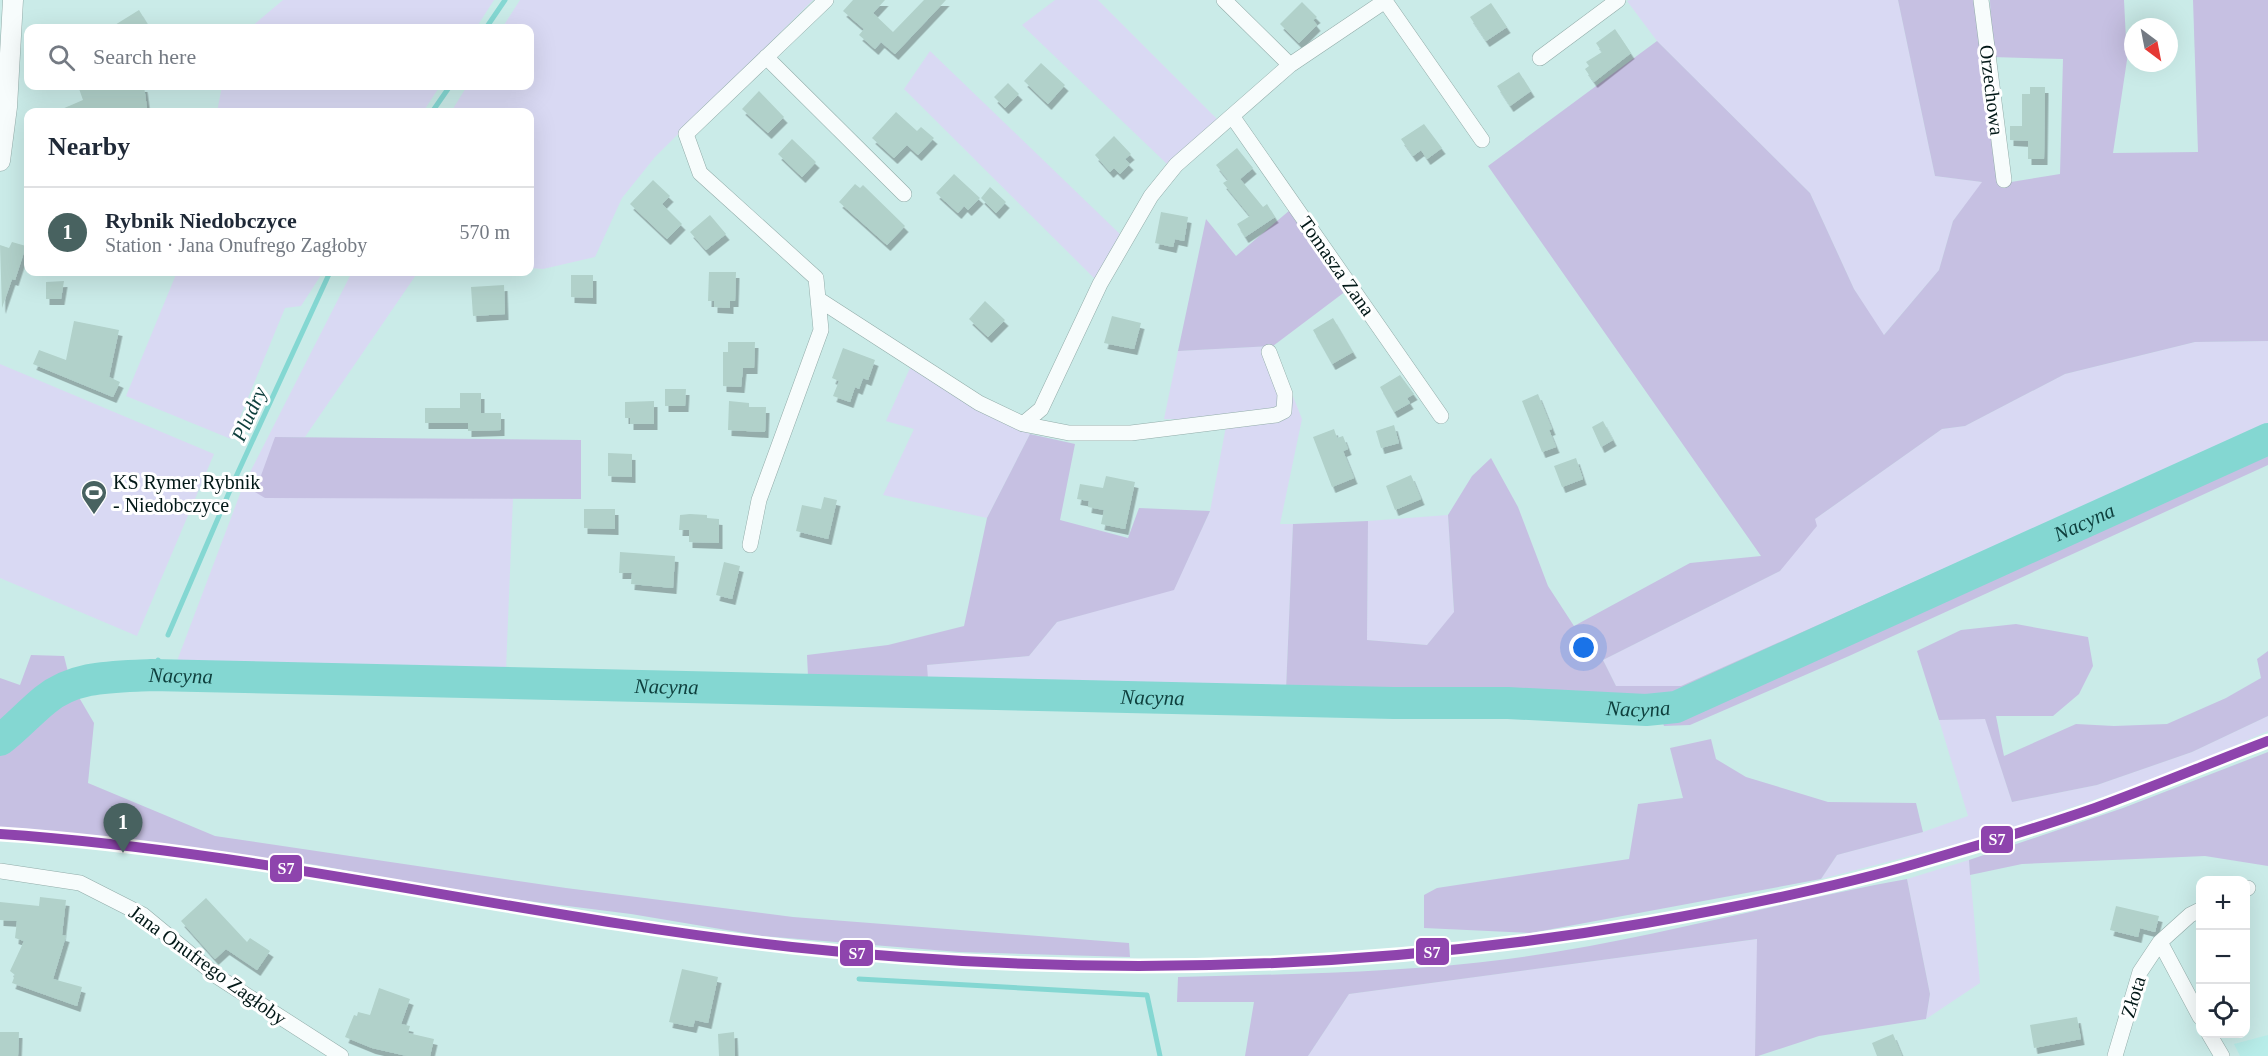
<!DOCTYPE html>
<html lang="en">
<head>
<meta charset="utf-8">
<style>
  :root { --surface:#fff; --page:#f6f6f7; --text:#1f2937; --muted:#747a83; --line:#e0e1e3; --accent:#486260 }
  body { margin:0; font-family:Georgia,serif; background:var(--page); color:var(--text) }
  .controls { position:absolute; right:18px; bottom:18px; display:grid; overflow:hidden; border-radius:12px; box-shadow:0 6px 24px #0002 }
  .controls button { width:54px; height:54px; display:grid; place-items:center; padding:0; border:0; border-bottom:2px solid var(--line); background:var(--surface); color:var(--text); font:30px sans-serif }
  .compass { position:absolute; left:2124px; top:18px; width:54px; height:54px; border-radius:50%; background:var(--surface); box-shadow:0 6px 24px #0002; rotate:148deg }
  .you { position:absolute; left:1584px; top:648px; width:21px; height:21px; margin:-15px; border:4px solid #fff; border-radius:50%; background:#1a73e8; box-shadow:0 0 0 9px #1a73e833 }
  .badge { display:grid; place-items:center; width:39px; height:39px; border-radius:50%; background:var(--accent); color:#fff; font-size:20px; font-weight:700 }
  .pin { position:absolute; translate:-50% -50px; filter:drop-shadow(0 2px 3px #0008) }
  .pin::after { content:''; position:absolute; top:32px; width:21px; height:18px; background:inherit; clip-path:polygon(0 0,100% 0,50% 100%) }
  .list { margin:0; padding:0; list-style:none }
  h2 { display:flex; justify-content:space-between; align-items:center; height:78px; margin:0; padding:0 24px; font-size:26px }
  h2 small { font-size:20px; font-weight:400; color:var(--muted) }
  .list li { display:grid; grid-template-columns:39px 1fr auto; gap:18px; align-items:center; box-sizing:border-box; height:90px; padding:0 24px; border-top:2px solid var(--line) }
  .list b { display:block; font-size:22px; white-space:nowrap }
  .list p { margin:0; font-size:20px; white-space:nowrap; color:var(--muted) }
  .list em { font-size:20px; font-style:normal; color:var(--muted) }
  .icon { flex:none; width:33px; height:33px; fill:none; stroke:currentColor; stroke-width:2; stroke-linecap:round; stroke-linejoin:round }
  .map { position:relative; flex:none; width:2268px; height:1056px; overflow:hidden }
  .search { position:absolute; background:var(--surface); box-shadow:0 6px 24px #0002; left:24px; top:24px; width:510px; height:66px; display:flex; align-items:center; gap:15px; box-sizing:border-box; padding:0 21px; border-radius:12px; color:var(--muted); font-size:22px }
  .panel { position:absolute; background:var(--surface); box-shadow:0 6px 24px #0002; left:24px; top:108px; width:510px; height:168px; border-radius:12px }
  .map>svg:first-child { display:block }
</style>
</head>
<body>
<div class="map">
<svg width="2268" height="1056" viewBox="0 0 2268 1056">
  <defs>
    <filter id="shadow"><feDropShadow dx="3.5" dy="6" stdDeviation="0" flood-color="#0004"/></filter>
  </defs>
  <rect width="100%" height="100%" fill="#caebe8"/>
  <path fill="#b8ede9" d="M2268 1035V1056H2240L2234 1044Z"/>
  <path fill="#d9d9f3" d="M283 0H494L476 28H250Z
    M520 0H813L655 157 622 198 595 257 543 269 530 268V112H451L467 86H530V28H502Z
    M1055 0H1098L1217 119 1168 165 1022 25Z
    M1630 0H1898L1935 176 1983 182 1953 221 1939 270 1883 336 1854 289 1810 193 1657 41 1627 1Z
    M930 51 1122 236 1095 279 904 89Z
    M222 86H440L423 112H217Z
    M177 272H323L301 306 285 308 231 439 126 396Z
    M352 272H418L305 437H275L265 498H513L506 669 177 661 243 486Z
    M2268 341V424L1681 686H1616L1603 660 1780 571 1815 519 1942 429 1965 426 2065 374 2195 342Z
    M1273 346 1302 419 1280 524H1293L1286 690 928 679 926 665 1029 656 1057 622 1174 589 1210 511 1227 421 1164 419 1178 351Z
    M0 364 214 454 137 636 0 578Z
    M910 368 1030 434 987 518 883 495 914 429 886 421Z
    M1448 515 1454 613 1427 645 1367 640 1368 521Z
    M2268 716V731L2173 773 1984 837 1821 879 1837 855 1923 832 1968 816 1939 720 1985 718 2012 802 2097 785 2192 752Z
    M1969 860 1980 983 1926 1019 1930 994 1907 879Z
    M1758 939 1755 1056H1308L1349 994Z"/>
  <path fill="#c6c0e2" d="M1898 0H1976L1999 184 2060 174 2063 59 1992 57 1990 0H2124L2127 60 2113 153 2198 152 2193 0H2268V341L2195 342 2065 374 1965 426 1942 429 1815 519 1817 526 1780 571 1603 660 1616 686H1681L2268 424V434L1678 699 1613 702 1286 690 1293 524 1368 521 1367 640 1427 645 1454 612 1448 515 1472 476 1491 458 1518 507 1548 586 1574 626 1690 563 1761 556 1488 166 1657 41 1810 193 1854 289 1884 335 1939 270 1953 221 1982 182 1935 176Z
    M1290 210 1346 291 1273 346 1178 351 1206 219 1236 256Z
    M1030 434 1075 444 1060 520 1128 538 1139 508 1210 511 1174 590 1057 622 1029 656 927 665 928 679 808 676 807 655 888 645 964 626 987 518Z
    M275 437 581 440V499L265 498 255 492Z
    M2268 448V465L1849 656 1690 725 1664 726 1660 715 1678 713Z
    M2016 624 2088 637 2093 666 2079 694 2053 716H1996L2004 756 2076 724 2114 726 2167 724 2226 698 2261 678 2257 659 2268 651V716L2192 752 2097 785 2012 802 1985 719 1939 720 1917 651 1961 630Z
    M31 655 64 656 69 676 44 691 0 729V678L20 685Z
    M77 694 94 723 88 783 215 836 566 888 793 917 1129 943 1130 957 959 952 762 936 631 914 480 895 316 865 183 847 0 829V747L52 704Z
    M1711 739 1716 759 1746 777 1828 802 1916 803 1923 832 1837 855 1821 879 1531 933 1424 928V895L1437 888 1629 859 1638 804 1683 798 1670 748Z
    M2268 752V866L2205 856 2022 864 1970 875 1969 860 2123 808Z
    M1907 879 1930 994 1926 1019 1819 1036 1758 1056H1755L1757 939 1349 994 1308 1056H1245L1254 1002H1177L1178 977C1288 974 1399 973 1508 959 1643 941 1774 903 1907 879Z"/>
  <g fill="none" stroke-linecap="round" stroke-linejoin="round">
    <path stroke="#84d7d2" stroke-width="5" d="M486 28 505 0
      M432 112 450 86
      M168 635 234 481 330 272
      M151 675 158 660
      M660 687 667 699
      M859 979 1147 995 1160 1056"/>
    <path stroke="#84d7d2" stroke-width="32" id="s1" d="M0 740C16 728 29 713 45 700 75 675 115 677 151 675L1394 703H1508L1646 710 1676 707 2268 439"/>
  </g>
  <path fill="#b1d1ca" filter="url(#shadow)" d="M853 0H885L873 13 893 32 924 0H946L895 54 881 42 875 49 859 35 864 29 843 11Z
    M1302 2 1317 17 1313 20 1317 25 1299 43 1280 24Z
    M1491 3 1507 27 1486 41 1470 17Z
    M139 10 150 28H110Z
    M1615 29 1631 53 1594 82 1585 69 1589 66 1586 62 1602 52 1596 43Z
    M1041 63 1065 85 1048 104 1024 81Z
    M1519 72 1531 91 1510 106 1497 86Z
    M1008 83 1019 94 1005 108 994 97Z
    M78 86H144L147 108 116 112H55L83 100Z
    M2030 87H2045L2044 159H2028V141L2010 140V126H2022V94H2030Z
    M759 91 784 117 768 133 742 109Z
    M896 112 917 131 921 127 934 138 918 155 907 145 894 158 872 138Z
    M1424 124 1442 148 1427 159 1421 150 1413 156 1401 139Z
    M1114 136 1131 154 1125 159 1130 164 1120 174 1114 168 1110 172 1095 155Z
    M792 139 816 162 802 177 778 154Z
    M1237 148 1253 168 1240 179 1263 207 1267 204 1275 217 1245 237 1237 224 1250 216 1223 183 1228 180 1216 165Z
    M954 174 980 198 968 210 964 206 958 213 936 193Z
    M653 180 670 196 662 204 682 224 667 239 630 204Z
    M855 184 860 188 863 185 905 226 887 245 839 202Z
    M990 187 1006 202 996 213 981 198Z
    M1161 212 1188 217 1184 241 1175 239 1173 247 1155 243Z
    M710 215 726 234 706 250 690 232Z
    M12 242 26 246 15 280 12 279 2 308 0 245 9 248Z
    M709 272H736L735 301H730V308L714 307V301H708Z
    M571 275H593V298L571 297Z
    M64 281 61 299H46V282Z
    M504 285 505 314 473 316 471 287Z
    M985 301 1005 320 988 337 969 319Z
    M1112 316 1141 323 1134 349 1104 343Z
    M1333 318 1353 352 1332 364 1313 330Z
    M74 321 119 330 109 377 120 382 113 397 33 364 39 350 66 360Z
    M728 342H755L754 368H743L741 387 723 386V352H728Z
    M843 348 875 360 868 380 863 378 859 389 855 387 850 402 833 396 839 381 832 378Z
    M1400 375 1414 394 1407 398 1410 403 1394 412 1380 387Z
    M665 389H686L685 406H665Z
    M460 393H481V413H501V430L468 431V423H425V408H460Z
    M1538 394 1552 429 1549 430 1556 447 1542 452 1522 401Z
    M654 401V424H630V418H625V402Z
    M729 401 749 403V407H766L765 432 728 430Z
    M1603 421 1613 440 1601 447 1592 427Z
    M1394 425 1399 443 1381 448 1376 431Z
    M1334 429 1337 438 1343 436 1348 449 1343 451 1354 478 1332 487 1313 437Z
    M608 453 632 454V477L608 476Z
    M1576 458 1583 479 1562 487 1554 466Z
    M1411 475 1421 499 1395 510 1386 486Z
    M1106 476 1135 482 1125 529 1101 524 1104 510 1088 507 1089 501 1077 499 1080 484 1103 488Z
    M824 497 837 500 828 539 796 531 802 505 821 509Z
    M584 509H615V529L584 528Z
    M690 514 707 515V518L719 519V543L689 542V530H679L680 515Z
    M620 552 675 556 673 588 631 584 632 573H619Z
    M724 562 740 566 732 599 716 595Z
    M40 897 66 900 62 935 66 936 53 979 82 987 77 1006 12 983 15 975 10 971 24 941 15 938 17 921 0 920V902L39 906Z
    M206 898 247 942 250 938 270 951 257 970 226 949 215 959 181 921Z
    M2116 906 2159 916 2155 932 2140 928 2138 937 2110 930Z
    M682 969 718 977 708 1023 695 1020 693 1027 669 1022Z
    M379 988 410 999 401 1024 410 1026 408 1033 434 1039 430 1056H407L372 1048 345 1037 354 1015 357 1016 358 1012 370 1015Z
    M2077 1017 2081 1039 2034 1048 2030 1025Z
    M0 1032H19L18 1056H0Z
    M734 1032 735 1056H719L718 1034Z
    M1893 1034 1902 1056H1877L1872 1043Z"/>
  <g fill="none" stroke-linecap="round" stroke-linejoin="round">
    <defs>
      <path id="minor" d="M1224 0 1290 65
        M1981 0 2004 180
        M766 57 904 194
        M1540 58 1618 0
        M1232 116 1441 416
        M818 299 979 403 1023 424 1041 409 1100 284 1151 196 1176 165 1290 65 1385 1 1482 140
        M1023 424 1069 433H1131L1276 415 1284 411 1285 394 1269 352
        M750 545 759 500 821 330 816 278 700 173 686 134 826 0
        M0 871 80 883 143 915 218 977 341 1056
        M2246 889 2248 888
        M2160 942 2200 1017
        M2209 1034 2222 1056
        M2115 1056 2140 972 2160 942 2190 915 2200 910"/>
      <path id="tertiary" d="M0 161 7 107 13 0"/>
    </defs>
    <use href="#minor" stroke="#92aca9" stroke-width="16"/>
    <use href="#tertiary" stroke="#92aca9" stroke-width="21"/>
    <use href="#minor" stroke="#f7fcfc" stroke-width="15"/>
    <use href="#tertiary" stroke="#f7fcfc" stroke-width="20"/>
    <defs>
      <path id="rail-1" d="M0 834C266 852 527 918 792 947 1079 978 1362 972 1646 923 1737 907 1829 889 1918 863 1977 846 2037 828 2095 808 2153 787 2210 763 2268 741"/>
    </defs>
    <use href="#rail-1" stroke="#fff" stroke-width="15"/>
    <use href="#rail-1" stroke="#8e44ad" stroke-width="10"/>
  </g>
  <defs>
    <symbol id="stadium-pin" viewBox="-11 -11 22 30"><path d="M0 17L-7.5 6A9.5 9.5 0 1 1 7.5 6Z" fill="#486260" stroke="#fff"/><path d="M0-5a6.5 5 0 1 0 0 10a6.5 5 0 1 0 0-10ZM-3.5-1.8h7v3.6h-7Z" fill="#fff"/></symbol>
  </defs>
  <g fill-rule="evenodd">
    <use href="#stadium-pin" x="79" y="478" width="30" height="40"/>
  </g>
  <g text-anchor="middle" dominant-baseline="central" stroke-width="6" stroke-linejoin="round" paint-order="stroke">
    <g font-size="20" fill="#021817" stroke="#fff">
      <text transform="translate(1992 90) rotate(83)">Orzechowa</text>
      <text transform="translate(1337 266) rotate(55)">Tomasza Zana</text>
      <text transform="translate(208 965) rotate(36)">Jana Onufrego Zagłoby</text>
      <text transform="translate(2133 997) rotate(-73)">Złota</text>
    </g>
    <g font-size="20" fill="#021817" stroke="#fff" text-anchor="start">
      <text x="113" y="482">KS Rymer Rybnik<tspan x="113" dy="23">- Niedobczyce</tspan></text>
    </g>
    <g font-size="21" font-style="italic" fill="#0e3f3d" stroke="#fff">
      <text transform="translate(249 414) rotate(-66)">Pludry</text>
      <text stroke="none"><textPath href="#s1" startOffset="2145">Nacyna</textPath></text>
      <text stroke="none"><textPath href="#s1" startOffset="201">Nacyna</textPath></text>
      <text stroke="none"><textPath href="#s1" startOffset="687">Nacyna</textPath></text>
      <text stroke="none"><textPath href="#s1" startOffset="1173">Nacyna</textPath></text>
      <text stroke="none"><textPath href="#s1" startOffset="1659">Nacyna</textPath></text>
    </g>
  </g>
  <g stroke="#fff" stroke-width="2">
    <rect x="1980" y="825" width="34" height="29" rx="6" fill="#8e44ad"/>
    <rect x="269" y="854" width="34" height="29" rx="6" fill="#8e44ad"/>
    <rect x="1415" y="937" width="35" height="29" rx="6" fill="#8e44ad"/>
    <rect x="839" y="939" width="35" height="28" rx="6" fill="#8e44ad"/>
  </g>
  <g font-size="16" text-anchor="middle" font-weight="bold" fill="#fff">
    <text x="1997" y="845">S7</text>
    <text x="286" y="874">S7</text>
    <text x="1432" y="958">S7</text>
    <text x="857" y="959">S7</text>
  </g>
</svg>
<div class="controls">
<button>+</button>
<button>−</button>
<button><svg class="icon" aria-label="locate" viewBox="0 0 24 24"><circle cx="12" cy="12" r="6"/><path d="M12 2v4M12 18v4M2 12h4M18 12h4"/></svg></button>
</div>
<svg class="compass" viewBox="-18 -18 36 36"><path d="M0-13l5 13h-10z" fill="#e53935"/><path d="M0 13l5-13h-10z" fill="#747a83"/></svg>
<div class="you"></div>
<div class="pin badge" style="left:123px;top:853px">1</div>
<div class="search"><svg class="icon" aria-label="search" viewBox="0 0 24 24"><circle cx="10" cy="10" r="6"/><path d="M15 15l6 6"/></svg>Search here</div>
<section class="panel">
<h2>Nearby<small></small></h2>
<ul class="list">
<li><span class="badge">1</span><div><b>Rybnik Niedobczyce</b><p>Station · Jana Onufrego Zagłoby</p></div><em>570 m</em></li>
</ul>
</section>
</div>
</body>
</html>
